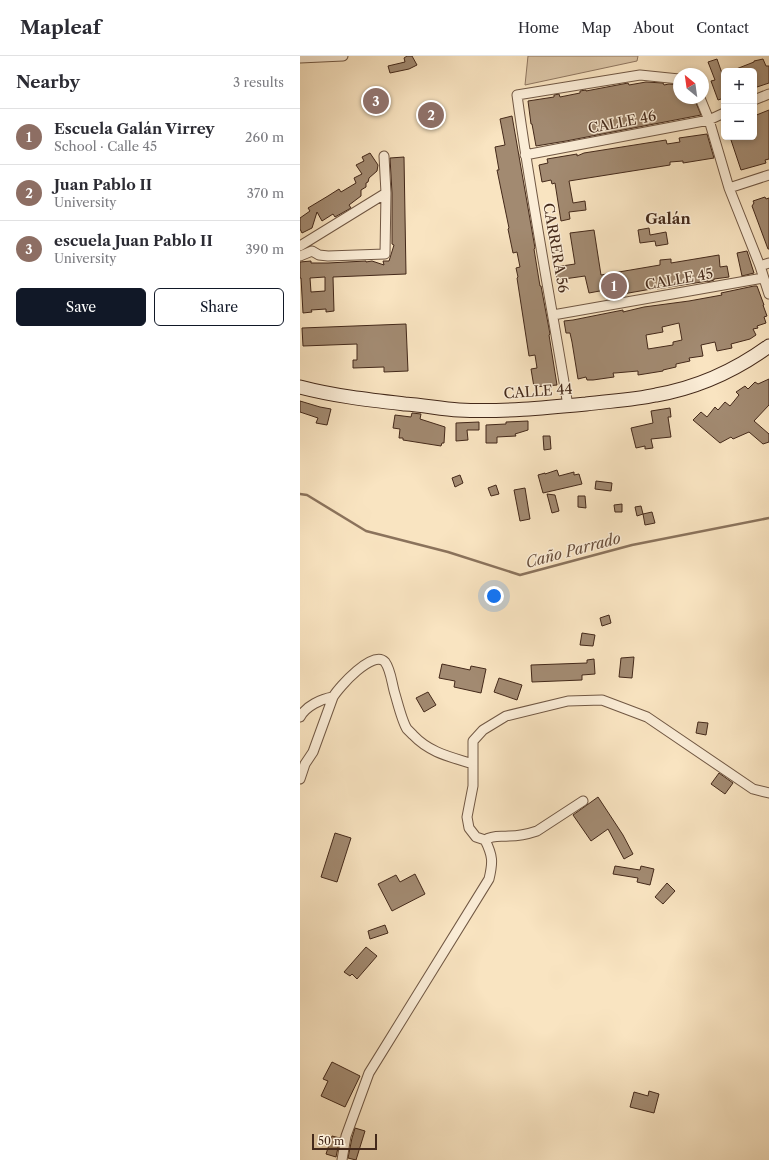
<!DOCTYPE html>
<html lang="en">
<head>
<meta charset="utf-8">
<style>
  :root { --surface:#fff; --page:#f2f2f3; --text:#2b2b33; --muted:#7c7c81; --line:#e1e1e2; --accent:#111827 }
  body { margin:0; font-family:"Libre Caslon Text",serif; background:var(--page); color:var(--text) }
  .controls { position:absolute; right:12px; top:12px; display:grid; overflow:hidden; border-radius:6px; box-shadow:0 2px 6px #0003 }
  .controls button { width:36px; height:36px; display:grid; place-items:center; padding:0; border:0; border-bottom:1px solid var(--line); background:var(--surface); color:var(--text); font:20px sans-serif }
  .compass { position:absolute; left:373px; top:12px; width:36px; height:36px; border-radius:50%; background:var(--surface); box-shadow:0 2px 6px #0003; rotate:331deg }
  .scale { position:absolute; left:12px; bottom:10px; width:65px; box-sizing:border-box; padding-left:4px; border:2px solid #44291a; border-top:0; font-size:11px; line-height:14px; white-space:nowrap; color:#44291a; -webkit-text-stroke:3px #fbedd7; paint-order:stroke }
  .you { position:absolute; left:194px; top:540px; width:14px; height:14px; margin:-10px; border:3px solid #fff; border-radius:50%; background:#1a73e8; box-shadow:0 0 0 6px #1a73e833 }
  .badge { display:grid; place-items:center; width:26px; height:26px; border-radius:50%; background:var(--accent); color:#fff; font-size:13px; font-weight:700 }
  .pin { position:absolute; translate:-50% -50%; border:2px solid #fff; box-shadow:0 1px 4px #0006 }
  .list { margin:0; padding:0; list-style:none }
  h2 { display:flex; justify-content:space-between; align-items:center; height:52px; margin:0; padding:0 16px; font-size:17px }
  h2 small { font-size:13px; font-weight:400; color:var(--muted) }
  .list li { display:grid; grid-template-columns:26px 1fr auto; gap:12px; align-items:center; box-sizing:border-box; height:56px; padding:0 16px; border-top:1px solid var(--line) }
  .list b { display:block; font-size:15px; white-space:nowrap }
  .list p { margin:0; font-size:13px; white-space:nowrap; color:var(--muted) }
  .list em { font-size:13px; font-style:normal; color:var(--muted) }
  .actions { display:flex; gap:8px; padding:12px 16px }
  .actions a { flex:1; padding:9px 0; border:1px solid var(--accent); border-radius:6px; text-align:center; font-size:14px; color:var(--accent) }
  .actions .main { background:var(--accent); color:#fff }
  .map { position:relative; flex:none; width:469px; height:1104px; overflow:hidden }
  header { display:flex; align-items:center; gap:24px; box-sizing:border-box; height:56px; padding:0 20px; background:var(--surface); border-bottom:1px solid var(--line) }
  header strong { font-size:19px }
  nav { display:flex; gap:22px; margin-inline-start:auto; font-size:14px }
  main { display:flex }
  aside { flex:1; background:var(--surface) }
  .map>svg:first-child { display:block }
</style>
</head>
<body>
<header>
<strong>Mapleaf</strong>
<nav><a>Home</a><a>Map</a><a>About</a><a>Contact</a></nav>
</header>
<main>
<aside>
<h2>Nearby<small>3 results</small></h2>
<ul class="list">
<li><span class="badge" style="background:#8d6e63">1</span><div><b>Escuela Galán Virrey</b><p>School · Calle 45</p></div><em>260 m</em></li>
<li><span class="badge" style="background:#8d6e63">2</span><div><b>Juan Pablo II</b><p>University</p></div><em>370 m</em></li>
<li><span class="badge" style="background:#8d6e63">3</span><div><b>escuela Juan Pablo II</b><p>University</p></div><em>390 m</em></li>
</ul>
<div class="actions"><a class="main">Save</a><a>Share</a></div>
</aside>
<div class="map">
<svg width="469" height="1104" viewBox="0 0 469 1104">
  <rect width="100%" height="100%" fill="#f9e4c1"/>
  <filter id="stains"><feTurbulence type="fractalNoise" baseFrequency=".005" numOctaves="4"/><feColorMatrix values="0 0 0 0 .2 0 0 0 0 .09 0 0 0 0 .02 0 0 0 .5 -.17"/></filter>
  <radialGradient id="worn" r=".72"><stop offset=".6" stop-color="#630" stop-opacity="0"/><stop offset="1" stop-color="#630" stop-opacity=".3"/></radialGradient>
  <path fill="#dac4a5" stroke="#8f7660" d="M228 0H338L337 5 225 29Z"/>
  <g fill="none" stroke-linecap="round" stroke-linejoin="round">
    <path stroke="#8b735c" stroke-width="2.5" d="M0 438 7 439 66 475 148 496 220 519 332 489 469 462"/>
  </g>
  <path fill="#a28a71" stroke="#44291a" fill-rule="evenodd" d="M107 0H112L117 9 109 13 90 17 88 10 105 6 104 2Z
    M417 3 424 23V42L418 44 411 25 415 24 408 6Z
    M463 3 466 10H469V27L454 32V15H431L454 6V5Z
    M346 26 363 27 364 29 369 28 379 29V42H394L401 59 266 85 236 90 232 68H231L228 45 254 41V39L259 38 260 41 280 37V35L286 34V35L328 27 329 29Z
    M469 54V103L465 104 466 107 441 114 430 81H454V60Z
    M212 60 235 192 234 193 238 218 240 230H241L250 278 249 279 257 329 234 331 231 313 237 312 235 299 229 300 217 222 218 221 216 212 220 211 217 196 213 197 208 173 209 172 197 114H199L195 91 205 89 200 63Z
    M407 78 414 102 383 107V105L370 106V109L269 125 273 147 285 145 286 154 269 156 270 163 261 165 255 127 252 128 251 124 242 126 239 109 248 107 247 103 277 98V100L284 97 366 84 367 88 380 86 379 82Z
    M70 97 78 109 77 115 69 122 68 126 66 127V131L61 134V140L49 149 51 152 35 161 33 158 22 165 17 156 12 172 2 177 0 173V162L10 155 8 152 28 140 39 133 41 136 56 127 54 122 62 118 56 109 64 105 62 101Z
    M104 101 106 218 33 221 34 255 26 256V253L11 254 12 256 3 257 1 222H0V206L11 205V207H28L66 205V206L72 205 84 209 83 205H89L94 189 92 188V137L90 102ZM25 221V235L11 236 10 222Z
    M465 141 466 143 469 142V193H468L452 150 454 147 453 145Z
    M349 172 350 179 366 176 368 188 356 190 355 185 340 187 338 174Z
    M294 174 301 219 360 209V204L371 203V207L419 199 420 211 427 210 429 221 414 223V224L408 226V225L357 233V232L306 241 305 234 289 237 285 220 257 224 255 211 275 208 270 177Z
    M447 195 454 217 442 220 437 197Z
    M454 230H457L464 249H463L467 260 464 261 466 267 457 270 458 272 453 273 456 279 450 283 431 288 432 292 417 295 415 286 401 289 403 300 389 302 390 305 376 308V311L363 314V315L338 319V315L315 317H313L314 321 293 324H287L286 321 278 323 272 286 270 277H266L264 265 273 264 323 254V256L344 251 389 245 422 239 421 237ZM379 267 382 284 373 286V289L348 293 346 279 363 276 362 271Z
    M106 268 108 315 84 316V311L53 312V304H57V288L3 290 2 272Z
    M469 323V349L454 365 469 378V386L463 388 449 376 433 383 431 381 420 387 393 364 401 356 407 361 415 351 418 354 425 346 430 350 439 339 436 336 445 330 448 333 455 326 458 328Z
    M0 345 20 351 31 353 27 369 16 367 18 362 0 356Z
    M370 352 371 361H368L371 381 351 383 353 392 345 393V390L336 392 331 372 353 367 351 355Z
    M112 357 121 358 120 363 145 371 144 387H142L141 390 103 384V382H99L100 373 93 372 95 359 111 361Z
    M228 365V374L215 378 216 380 197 381V387H186V369L206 368V366Z
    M179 366V374H167L168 384 156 385V367Z
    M243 380H250L251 393 244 394Z
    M257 414 259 420 274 416V419L279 418 282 428 243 437 238 419 245 417V418Z
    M160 419 163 427 155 431 152 422Z
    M296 425 312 427 311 435 295 433Z
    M196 429 199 438 191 440 188 432Z
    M225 432 230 463 220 465 214 434Z
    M247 438 255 439 259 455 252 457Z
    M278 440H285L286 452 278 451Z
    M322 448V456H315L314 449Z
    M341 450 343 458 352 456 355 467 345 469 343 458 337 460 335 451Z
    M309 559 311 567 302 570 300 562Z
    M282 577 295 579 293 590 280 589Z
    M334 601 332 622 319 621 321 602Z
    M294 603 295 618 282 619V624L232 626 231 609 287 607V604Z
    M142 608 170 614 171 610 186 613 181 637 154 631 155 625 139 622Z
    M199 622 222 629 217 644 194 636Z
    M128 636 136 649 124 656 116 642Z
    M398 666 408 667 406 679 396 677Z
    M419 717 433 727 425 738 411 728Z
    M298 741 323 779 333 798 324 803 308 773 291 785 273 759Z
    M35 777 51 782 37 826 21 821Z
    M315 810 340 814 341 810 354 813 350 829 337 826 338 822 313 818Z
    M115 818 125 838 92 855 78 828 96 819 100 826Z
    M367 827 375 835 363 848 355 841Z
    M85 869 88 877 70 883 68 875Z
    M66 891 77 900 57 923 52 918 50 920 44 916Z
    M32 1006 60 1020 45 1051 21 1040 28 1025 23 1023Z
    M349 1035 359 1038 354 1057 330 1051 334 1036 348 1040Z
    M55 1072 65 1075 56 1104 48 1102 52 1082Z
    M32 1080 40 1082 36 1101 26 1098Z"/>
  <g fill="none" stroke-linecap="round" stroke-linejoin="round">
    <defs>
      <path id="street" d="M0 2 43 0
        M400 42 409 64 429 132 460 210 469 238
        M454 44 469 38
        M225 99 409 64 424 57
        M429 132 469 119
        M0 190 86 137
        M0 200 12 195 19 199 28 200 85 198 86 137 84 100
        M460 210 469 207
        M253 259 463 222
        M268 350C251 246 231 143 217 39L340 19 379 23
        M0 661C6 650 21 643 33 641
        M0 723 5 708 13 696 33 641C39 631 73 593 85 606 91 614 92 629 95 638 98 648 102 665 107 673 109 675 111 677 113 679 130 697 151 701 173 708
        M185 784C193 779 200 781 209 780 219 780 228 778 237 775L283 745
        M42 1104 46 1080 69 1017 189 823C193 806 193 800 185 784L176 781 169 772 167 761 173 730V685L183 674 206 660 268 645 302 644 347 661 453 733 469 737"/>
      <path id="secondary" d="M0 331C34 340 70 344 105 348 123 349 141 353 159 354 202 356 244 352 286 348 309 345 333 344 356 339 396 332 436 314 469 290"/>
    </defs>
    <use href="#street" stroke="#715844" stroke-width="11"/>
    <use href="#secondary" stroke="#44291a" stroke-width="15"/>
    <use href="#street" stroke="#fbedd7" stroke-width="9"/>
    <use href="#secondary" stroke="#fbedd7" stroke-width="13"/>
  </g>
  <g text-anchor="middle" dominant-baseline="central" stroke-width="3" stroke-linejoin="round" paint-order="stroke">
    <g font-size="14" fill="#44291a" stroke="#fbedd7">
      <text transform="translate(322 66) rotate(-11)">CALLE 46</text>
      <text transform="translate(256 192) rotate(80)">CARRERA 56</text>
      <text transform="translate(379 223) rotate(-10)">CALLE 45</text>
      <text transform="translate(238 335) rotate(-4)">CALLE 44</text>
    </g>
    <g font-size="15" font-weight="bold" fill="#44291a" stroke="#fbedd7">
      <text x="368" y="162">Galán</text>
    </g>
    <g font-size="15" font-style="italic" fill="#684e3b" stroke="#fbedd7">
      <text transform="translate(273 494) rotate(-15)">Caño Parrado</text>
    </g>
  </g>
  <rect width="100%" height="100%" filter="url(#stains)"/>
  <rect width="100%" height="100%" fill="url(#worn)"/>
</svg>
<div class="controls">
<button>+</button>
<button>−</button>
</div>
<svg class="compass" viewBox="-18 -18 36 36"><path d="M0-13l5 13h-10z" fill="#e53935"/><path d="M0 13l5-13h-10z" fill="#7c7c81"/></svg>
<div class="scale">50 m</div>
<div class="you"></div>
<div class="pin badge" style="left:314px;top:230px;background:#8d6e63">1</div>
<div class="pin badge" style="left:131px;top:59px;background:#8d6e63">2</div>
<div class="pin badge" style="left:76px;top:45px;background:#8d6e63">3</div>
</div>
</main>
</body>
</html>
